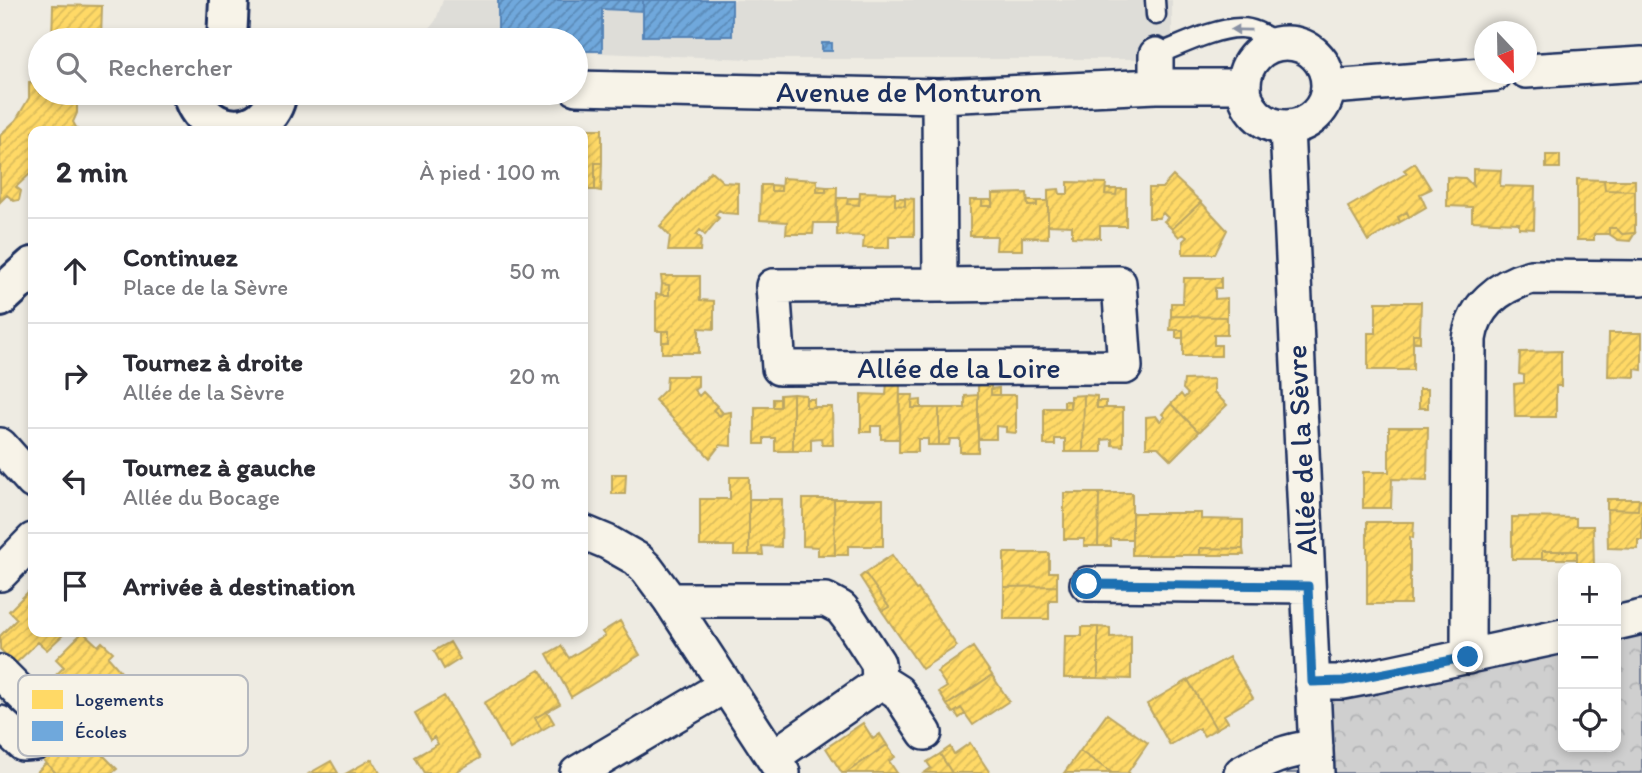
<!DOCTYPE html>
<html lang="fr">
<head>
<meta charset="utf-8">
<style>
  :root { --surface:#fff; --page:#f7f7f7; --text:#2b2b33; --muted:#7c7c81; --line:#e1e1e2 }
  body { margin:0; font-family:Itim,sans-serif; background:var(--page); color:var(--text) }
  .controls { position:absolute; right:21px; bottom:21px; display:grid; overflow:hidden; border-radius:14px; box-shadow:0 4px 10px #0003 }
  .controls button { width:63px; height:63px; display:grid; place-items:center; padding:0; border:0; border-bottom:2px solid var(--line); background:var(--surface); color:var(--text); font:35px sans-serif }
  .compass { position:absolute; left:1474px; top:21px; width:63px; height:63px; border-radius:50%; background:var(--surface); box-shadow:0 4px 10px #0003; rotate:158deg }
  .stop { position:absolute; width:21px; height:21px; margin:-16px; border:5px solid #1f6fb2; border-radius:50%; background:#fff }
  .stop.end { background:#1f6fb2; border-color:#fff; box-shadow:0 2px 7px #0008 }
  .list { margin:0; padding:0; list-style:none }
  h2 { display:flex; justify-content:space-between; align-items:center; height:91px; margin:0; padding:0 28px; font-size:30px }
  h2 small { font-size:23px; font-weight:400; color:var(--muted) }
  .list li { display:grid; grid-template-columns:46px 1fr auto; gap:21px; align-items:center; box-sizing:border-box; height:105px; padding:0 28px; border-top:2px solid var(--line) }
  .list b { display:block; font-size:26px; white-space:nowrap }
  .list p { margin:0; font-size:23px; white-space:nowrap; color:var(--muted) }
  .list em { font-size:23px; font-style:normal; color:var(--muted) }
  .icon { flex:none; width:38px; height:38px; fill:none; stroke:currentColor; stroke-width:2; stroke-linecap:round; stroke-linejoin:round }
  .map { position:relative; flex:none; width:1642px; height:773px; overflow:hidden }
  .search { position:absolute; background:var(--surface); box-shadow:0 4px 10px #0003; left:28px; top:28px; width:560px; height:77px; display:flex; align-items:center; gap:18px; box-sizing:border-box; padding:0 24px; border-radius:38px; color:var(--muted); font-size:26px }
  .panel { position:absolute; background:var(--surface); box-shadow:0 4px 10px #0003; left:28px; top:126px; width:560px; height:511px; border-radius:14px }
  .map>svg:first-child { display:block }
</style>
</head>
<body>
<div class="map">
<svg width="1642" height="773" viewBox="0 0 1642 773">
  <defs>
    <pattern id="park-crowns" width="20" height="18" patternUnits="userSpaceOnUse" patternTransform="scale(1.75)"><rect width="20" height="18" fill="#cfcfcf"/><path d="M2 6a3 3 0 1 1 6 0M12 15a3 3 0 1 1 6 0" fill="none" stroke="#b1b2b4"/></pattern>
    <pattern id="homes-hatch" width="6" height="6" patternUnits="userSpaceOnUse" patternTransform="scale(1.75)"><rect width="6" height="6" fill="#ffd966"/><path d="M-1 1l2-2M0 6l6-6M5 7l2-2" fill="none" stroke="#dabb5b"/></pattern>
    <pattern id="schools-hatch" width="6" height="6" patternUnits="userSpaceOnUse" patternTransform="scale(1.75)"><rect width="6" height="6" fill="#6fa8dc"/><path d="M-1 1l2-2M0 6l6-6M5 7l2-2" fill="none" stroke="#5a89b6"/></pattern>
  </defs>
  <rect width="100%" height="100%" fill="#eeebe2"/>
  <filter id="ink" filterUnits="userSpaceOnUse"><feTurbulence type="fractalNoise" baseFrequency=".0143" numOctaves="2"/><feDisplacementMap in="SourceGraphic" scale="14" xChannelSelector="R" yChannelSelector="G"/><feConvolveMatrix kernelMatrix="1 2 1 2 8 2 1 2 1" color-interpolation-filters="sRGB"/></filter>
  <g filter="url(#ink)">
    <path fill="#deddd8" d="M443 0H1172V59H749L576 52V40H421L436 20Z"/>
    <path fill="url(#park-crowns)" stroke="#757f96" stroke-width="2" d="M1642 617V773H1241L1316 747 1312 682 1563 636V747H1616V623Z"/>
    <path fill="url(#homes-hatch)" stroke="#bba664" stroke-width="2" d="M53 5 102 6 101 40 108 38 112 40H52Z
      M29 82H40V93H77V113L73 122 77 129 76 131H33V171L16 187 21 191 19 200 14 201 7 195 0 202V135L16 120 29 98Z
      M504 129H602V163H595V190H583V131H504Z
      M1546 155H1560V168H1546Z
      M595 163H602L601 191 595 190Z
      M1415 163 1431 189 1420 194 1426 207 1409 217 1407 212 1398 217 1400 222 1368 241 1348 207 1407 173 1404 170Z
      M1473 169 1501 170 1500 186 1535 187 1534 229 1519 228V223L1472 221V207L1447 206V177L1465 178 1473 186Z
      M711 171 723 182 738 183V214L724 213 719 210 715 215 719 218 705 235 700 230 696 235 701 238 700 251H668L670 236 660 226Z
      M1173 176 1201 202 1172 229 1164 221 1168 218 1163 213 1159 218H1149V188H1162Z
      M782 178 817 180V192H826V187H837L836 223H814L813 234H786L787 222 760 220 761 185H771V191H781Z
      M1577 179 1604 180 1605 190 1635 191V233L1622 234 1616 228H1609V234H1594V240H1577Z
      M1604 180H1635V191L1605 190Z
      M1068 182 1106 183 1105 194 1116 195 1117 189H1126V226H1100V238L1072 237V226L1048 225V190L1059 189 1060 194H1068Z
      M771 185 781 186V191H771Z
      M817 186 826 187V192H817Z
      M1106 189H1117L1116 195 1105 194Z
      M860 192 895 193V205L905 206V198L914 199V236H889V248H863L864 236 837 235V198H848L847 204 859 205Z
      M1027 193 1028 206H1037V201H1048V238L1022 237V250H996L997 236H970V200H982V206H992V194Z
      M848 198H860L859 205 847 204Z
      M895 198H905V206L895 205Z
      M982 200H993L992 206H982Z
      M1027 201H1037V206H1028Z
      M1201 202 1227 230 1215 254H1183V241L1187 237 1183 234 1179 237 1172 229Z
      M1407 212 1409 217 1400 222 1398 217Z
      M1609 228H1616L1622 234 1635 233 1630 241 1618 240 1609 234Z
      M661 276H700V300L714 301V329L699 328V353H662V342H669V331H656V294L669 295V285L662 284Z
      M1184 278H1221V288H1215V299L1227 298V317L1171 316V303H1183Z
      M662 284 669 285V295H661Z
      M1376 302H1421L1420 334H1413V370H1368V333H1376Z
      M1171 316 1227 317V335H1214V345H1221V356H1183V330H1170Z
      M1176 330H1183V338H1176Z
      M662 331H669V342H662Z
      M1609 333H1642V370L1635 369V377L1608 376Z
      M1413 334H1420V342L1413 341Z
      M1561 351V386H1556V417H1515L1514 384 1524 383V375L1519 374 1520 352Z
      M667 376H698V387L694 390 699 396 703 392 717 406 713 410 720 416 723 413 731 412V446L720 445 710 458 655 400 666 389Z
      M1214 379V392L1227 405 1199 432 1171 404 1181 394 1184 398 1188 394 1183 389 1184 380Z
      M887 382H900L899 439H881V426H871V432H861V394L886 395Z
      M978 382H991V395H1016V433L1006 432V427L996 426V439H978Z
      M999 388V395H991V389Z
      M1419 389H1428V408H1419Z
      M793 394 806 395V407H832L833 445H822L821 438 811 439V451H793Z
      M793 394V451H775V438H764V444H755V407H780V395Z
      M900 395H913L912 408H939V445H928V439H918V452H899Z
      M978 395V452H960V439H950L949 445H939V408H965V396Z
      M1084 395 1097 396V408H1123V446L1112 445V439L1102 440V452H1083Z
      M1084 395 1083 452H1065V439H1055V445H1044V408H1070V396Z
      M773 399H780V407H773Z
      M806 399H814V407H806Z
      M921 400V408H912V401Z
      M1064 401H1071L1070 408H1064Z
      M1096 401H1106V408H1097Z
      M1171 404 1199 432 1171 460 1158 447H1146V417L1156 416 1160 421 1165 417 1162 414Z
      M717 406 723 413 720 416 713 410Z
      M1389 427H1428L1427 480 1392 479 1391 508H1363V472H1389Z
      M612 474H626L625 494H612Z
      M730 477H749V555H734V546H700V499H730Z
      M1064 493H1099L1098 546H1084V539H1064Z
      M1099 493H1132V539H1111V546H1098Z
      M749 499H782L781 547 762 546 763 555H749Z
      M803 499H834L835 555H818V547L803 546Z
      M834 499H883V546H848V555H835Z
      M1607 499H1639L1638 510 1607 509Z
      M1639 499H1642V540H1638V549L1608 548 1607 509 1638 510Z
      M1132 513H1201V519L1243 520V549L1200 548V555H1132Z
      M1512 517 1576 518V526H1593L1594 568H1577V551H1542V559H1512Z
      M1367 522H1414L1413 538 1410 537V604H1367Z
      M1200 548 1243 549 1244 555H1200Z
      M1542 551H1577V559H1542Z
      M1004 553H1049V572H1057V586L1004 587Z
      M892 555 916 590 918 589 957 646 922 669 882 611 889 607 865 573Z
      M865 573 889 607 882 611 860 577Z
      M1057 586V600H1049V619H1004V587Z
      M33 587V632H66L47 650 38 642 15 664 0 649V636L17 619 9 611Z
      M620 621 640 655 571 697 547 654 561 646 569 658 605 636 602 632Z
      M1082 627H1098V678H1064L1065 636H1082Z
      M1098 627 1110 628V637L1131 636V679L1098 678Z
      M83 632 98 646 102 642 113 652 108 657 121 672 94 698 86 690 63 712 41 690 64 667 56 659Z
      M450 642 460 659 444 669 434 651Z
      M973 647 992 675 947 705 939 692 947 687 937 672Z
      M1229 657 1253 698 1224 715 1228 722 1216 729 1188 680Z
      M540 670 560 704 535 718 542 730 510 749 484 703Z
      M992 675 1009 701 973 725 961 708 953 713 947 705Z
      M1188 680 1216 729 1204 736 1199 728 1170 745 1147 704Z
      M444 696 480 758 454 773H424L415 757 438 744 434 737 430 740 415 713Z
      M961 708 965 714 959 718 955 712Z
      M547 711 554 723 542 730 535 718Z
      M1107 714 1148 743 1128 772 1130 773H1112L1080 751Z
      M863 723 873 739 880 734 887 745 846 773H842L826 748Z
      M60 735 80 755 92 744 117 769 112 773H56L38 755Z
      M970 743 990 773H952L940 754 950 747 954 754Z
      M887 745 895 757 889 761 897 773H846Z
      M1080 751 1112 773H1064Z
      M940 754 952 773H924L931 768 927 762Z
      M372 759 380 773H347Z
      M331 761 338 773H310Z
      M46 763 56 773H36Z"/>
    <path fill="url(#schools-hatch)" stroke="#5684b6" stroke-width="2" d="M498 0H643V11L602 9V51H576V40H498Z
      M643 0H732V36H643Z
      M822 43H832V51H822Z"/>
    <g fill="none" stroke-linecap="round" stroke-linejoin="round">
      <defs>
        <path id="service" d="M1155 0 1156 15
          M1156 55C1179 46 1217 27 1241 28 1255 28 1267 37 1278 43"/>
        <path id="minor" d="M1244 85a42 42 0 1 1 84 0a42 42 0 1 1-84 0Z
          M1156 55V86
          M1526 71 1642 64
          M1329 84 1344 86 1495 74
          M576 88 939 96 1156 86H1243
          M939 96 940 285 1119 283 1125 367 779 368 773 286 940 285
          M1287 128 1317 773
          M0 445 33 482
          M583 532 607 542 637 559 647 569 670 600 783 773
          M0 574 33 540
          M1087 584 1308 586
          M670 600H826L841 608 848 617 878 663 879 680 872 688 773 757
          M1616 623 1642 617
          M1468 657 1469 339C1474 306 1499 286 1531 277L1642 278
          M0 672 43 715 46 722 47 733 36 743 23 744 0 723
          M879 680 898 692 925 733
          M1312 682H1343L1375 676 1563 636
          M577 773 726 685
          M1241 773C1266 759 1287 750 1316 747"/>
        <path id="tertiary" d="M227 40 229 0
          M192 93C203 140 269 141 277 93
          M0 297 33 267"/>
      </defs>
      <use href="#service" stroke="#1b2f5e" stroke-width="23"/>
      <use href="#minor" stroke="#1b2f5e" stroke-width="38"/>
      <use href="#tertiary" stroke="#1b2f5e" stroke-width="44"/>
      <use href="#service" stroke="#f7f3e8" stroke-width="18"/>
      <use href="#minor" stroke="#f7f3e8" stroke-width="33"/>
      <use href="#tertiary" stroke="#f7f3e8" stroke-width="38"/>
    </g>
    <defs><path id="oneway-solid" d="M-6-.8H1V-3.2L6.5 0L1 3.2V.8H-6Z" transform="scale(1.75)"/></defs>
    <use fill="#8991a3" href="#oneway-solid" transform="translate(1241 30) rotate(-179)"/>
  </g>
  <g fill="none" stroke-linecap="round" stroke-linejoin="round" filter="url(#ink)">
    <path stroke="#1f6fb2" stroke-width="9" d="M1087 584 1308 586 1312 682 1343 681 1468 657"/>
  </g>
  <g text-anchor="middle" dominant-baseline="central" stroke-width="7" stroke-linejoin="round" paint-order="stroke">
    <g font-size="30" fill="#1b2f5e" stroke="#f7f3e8">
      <text x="909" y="91">Avenue de Monturon</text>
      <text x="959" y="367">Allée de la Loire</text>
      <text transform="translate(1301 450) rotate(-93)">Allée de la Sèvre</text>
    </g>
  </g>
  <rect x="18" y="675" width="230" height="81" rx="10" fill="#f7f3e8" stroke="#b5b8bf" stroke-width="2"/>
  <rect x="32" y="690" width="31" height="19" fill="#ffd966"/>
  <rect x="32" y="721" width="31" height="20" fill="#6fa8dc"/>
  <g font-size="19" fill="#1b2f5e">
    <text x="75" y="706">Logements</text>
    <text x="75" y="738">Écoles</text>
  </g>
</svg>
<div class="controls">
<button>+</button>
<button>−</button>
<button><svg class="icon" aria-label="locate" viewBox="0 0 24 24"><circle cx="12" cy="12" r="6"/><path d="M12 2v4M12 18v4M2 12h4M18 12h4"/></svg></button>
</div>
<svg class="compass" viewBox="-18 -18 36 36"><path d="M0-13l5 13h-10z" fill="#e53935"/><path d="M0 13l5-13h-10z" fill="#7c7c81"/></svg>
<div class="stop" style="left:1087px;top:584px"></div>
<div class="stop end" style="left:1468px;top:657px"></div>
<div class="search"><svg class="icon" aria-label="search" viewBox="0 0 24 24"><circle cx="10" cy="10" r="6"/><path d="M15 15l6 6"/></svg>Rechercher</div>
<section class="panel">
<h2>2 min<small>À pied · 100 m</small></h2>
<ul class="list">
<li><svg class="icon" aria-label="ahead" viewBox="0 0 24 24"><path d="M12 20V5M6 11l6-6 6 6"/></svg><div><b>Continuez</b><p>Place de la Sèvre</p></div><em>50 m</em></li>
<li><svg class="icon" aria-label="right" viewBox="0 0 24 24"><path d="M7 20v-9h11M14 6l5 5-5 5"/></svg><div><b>Tournez à droite</b><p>Allée de la Sèvre</p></div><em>20 m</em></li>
<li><svg class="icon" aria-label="left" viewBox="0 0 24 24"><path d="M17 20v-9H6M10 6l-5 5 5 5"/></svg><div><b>Tournez à gauche</b><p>Allée du Bocage</p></div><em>30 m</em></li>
<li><svg class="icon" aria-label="arrive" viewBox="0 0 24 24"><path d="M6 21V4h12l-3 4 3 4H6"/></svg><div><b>Arrivée à destination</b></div></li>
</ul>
</section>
</div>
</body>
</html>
